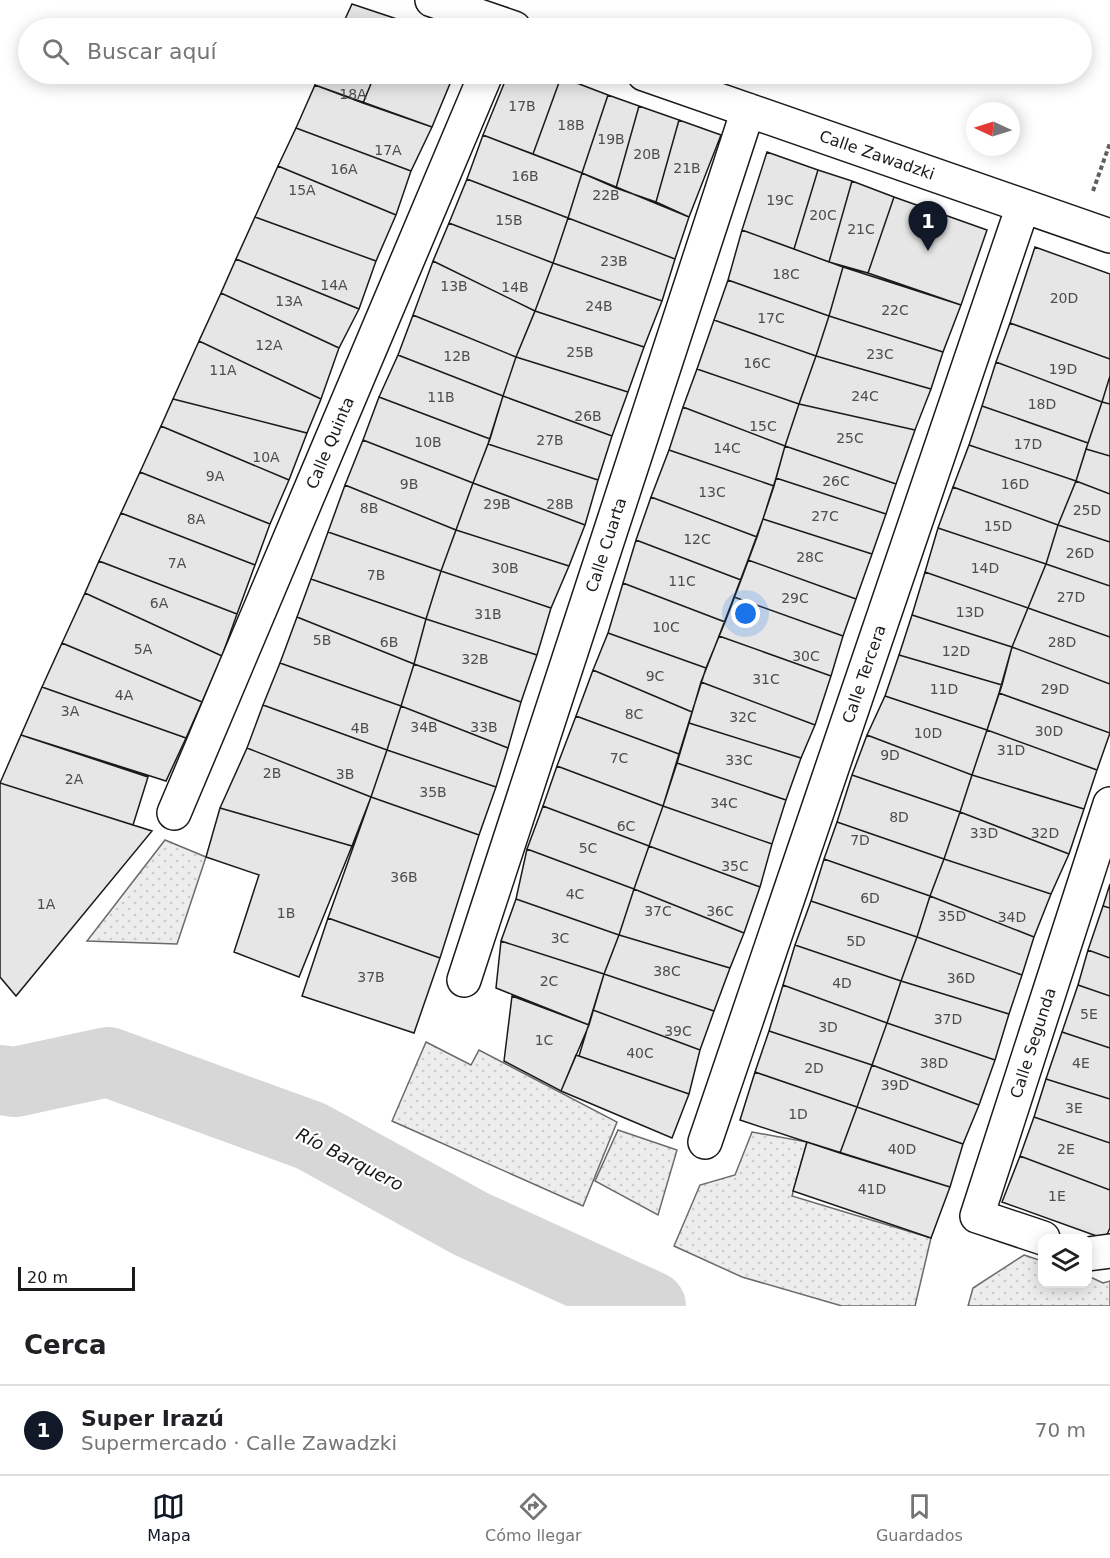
<!DOCTYPE html>
<html lang="es">
<head>
<meta charset="utf-8">
<style>
  :root { --surface:#fff; --page:#f6f6f6; --text:#202124; --muted:#757577; --line:#e0e0e0; --accent:#111827 }
  body { margin:0; font-family:"DejaVu Sans",sans-serif; background:var(--page); color:var(--text) }
  .controls { position:absolute; right:18px; bottom:18px; display:grid; overflow:hidden; border-radius:12px; box-shadow:0 3px 15px #0003 }
  .controls button { width:54px; height:54px; display:grid; place-items:center; padding:0; border:0; border-bottom:2px solid var(--line); background:var(--surface); color:var(--text); font:30px sans-serif }
  .compass { position:absolute; left:966px; top:102px; width:54px; height:54px; border-radius:50%; background:var(--surface); box-shadow:0 3px 15px #0003; rotate:274deg }
  .scale { position:absolute; left:18px; bottom:15px; width:117px; box-sizing:border-box; padding-left:6px; border:3px solid #1a1a1a; border-top:0; font-size:16px; line-height:21px; white-space:nowrap; color:#1a1a1a; -webkit-text-stroke:4px #fff; paint-order:stroke }
  .you { position:absolute; left:746px; top:614px; width:21px; height:21px; margin:-15px; border:4px solid #fff; border-radius:50%; background:#1a73e8; box-shadow:0 0 0 9px #1a73e833 }
  .badge { display:grid; place-items:center; width:39px; height:39px; border-radius:50%; background:var(--accent); color:#fff; font-size:20px; font-weight:700 }
  .pin { position:absolute; translate:-50% -50px; filter:drop-shadow(0 2px 3px #0008) }
  .pin::after { content:''; position:absolute; top:32px; width:21px; height:18px; background:inherit; clip-path:polygon(0 0,100% 0,50% 100%) }
  .list { margin:0; padding:0; list-style:none }
  h2 { display:flex; justify-content:space-between; align-items:center; height:78px; margin:0; padding:0 24px; font-size:26px }
  h2 small { font-size:20px; font-weight:400; color:var(--muted) }
  .list li { display:grid; grid-template-columns:39px 1fr auto; gap:18px; align-items:center; box-sizing:border-box; height:90px; padding:0 24px; border-top:2px solid var(--line) }
  .list b { display:block; font-size:22px; white-space:nowrap }
  .list p { margin:0; font-size:20px; white-space:nowrap; color:var(--muted) }
  .list em { font-size:20px; font-style:normal; color:var(--muted) }
  .icon { flex:none; width:33px; height:33px; fill:none; stroke:currentColor; stroke-width:2; stroke-linecap:round; stroke-linejoin:round }
  .map { position:relative; flex:none; width:1110px; height:1306px; overflow:hidden }
  .search { position:absolute; background:var(--surface); box-shadow:0 3px 15px #0003; left:18px; right:18px; top:18px; height:66px; display:flex; align-items:center; gap:15px; box-sizing:border-box; padding:0 21px; border-radius:33px; color:var(--muted); font-size:22px }
  .sheet { height:168px; background:var(--surface) }
  nav { display:flex; justify-content:space-around; align-items:center; box-sizing:border-box; height:84px; border-top:2px solid var(--line); background:var(--surface); font-size:16px; color:var(--muted) }
  nav a { display:grid; justify-items:center; gap:3px }
  nav .on { color:var(--accent) }
  .map>svg:first-child { display:block }
</style>
</head>
<body>
<div class="map">
<svg width="1110" height="1306" viewBox="0 0 1110 1306">
  <defs>
    <pattern id="park-dots" width="8" height="8" patternUnits="userSpaceOnUse" patternTransform="scale(1.5)"><rect width="8" height="8" fill="#ededed"/><path d="M2 2h.1M6 6h.1" fill="none" stroke="#cbcbcb" stroke-width="1.8" stroke-linecap="round"/></pattern>
  </defs>
  <rect width="100%" height="100%" fill="#fff"/>
  <path fill="url(#park-dots)" stroke="#6a6a6a" stroke-width="1.5" d="M165 840 206 857 177 944 87 941Z
    M426 1042 471 1065 479 1050 617 1122 583 1206 392 1121Z
    M618 1130 677 1150 658 1215 595 1181Z
    M752 1132 807 1142 792 1196 931 1238 915 1306H842L742 1277 674 1246 700 1185 735 1175Z
    M1024 1255 1042 1261V1284H1088V1276L1103 1283 1110 1281V1306H968L973 1288Z"/>
  <g fill="none" stroke-linecap="round" stroke-linejoin="round">
    <path stroke="#d7d7d7" stroke-width="70" d="M0 1080 15 1082 108 1062 311 1136 471 1224 651 1306"/>
  </g>
  <path fill="#e6e6e6" stroke="#1a1a1a" stroke-width="1.5" d="M352 4 397 19 393 28H341Z
    M397 19 423 28H393Z
    M320 74H375L363 103 315 85Z
    M375 74H454L432 127 363 103Z
    M508 74H549L561 77 533 154 483 135Z
    M561 77 608 95 582 173 533 154Z
    M315 85 432 127 411 171 296 128Z
    M608 95 639 106 616 188 582 173Z
    M639 106 679 120 656 202 616 188Z
    M679 120 721 135 689 217 656 202Z
    M296 128 411 171 396 215 278 166Z
    M483 135 582 173 568 218 467 179Z
    M767 152 818 170 794 249 742 230Z
    M278 166 396 215 376 261 255 217Z
    M818 170 852 181 829 262 794 249Z
    M582 173 689 217 675 259 568 218Z
    M467 179 568 218 553 263 449 223Z
    M852 181 894 197 868 273 829 262Z
    M894 197 987 230 961 305 868 273Z
    M255 217 376 261 359 309 236 259Z
    M568 218 675 259 662 301 553 263Z
    M449 223 553 263 535 311 433 261Z
    M742 230 843 267 829 316 728 280Z
    M1035 247 1110 274V359L1010 323Z
    M236 259 359 309 339 348 221 293Z
    M433 261 535 311 516 357 413 315Z
    M553 263 662 301 644 347 535 311Z
    M843 267 961 305 943 352 829 316Z
    M728 280 829 316 816 356 714 320Z
    M221 293 339 348 321 399 199 341Z
    M535 311 644 347 628 392 516 357Z
    M413 315 516 357 503 396 398 355Z
    M829 316 943 352 931 389 816 356Z
    M714 320 816 356 799 404 697 369Z
    M1010 323 1110 359V376L1102 402 996 362Z
    M199 341 321 399 307 433 173 399Z
    M398 355 503 396 490 439 379 397Z
    M816 356 931 389 915 430 799 404Z
    M516 357 628 392 612 436 503 396Z
    M996 362 1102 402 1088 443 982 406Z
    M697 369 799 404 785 446 683 407Z
    M1110 376V404L1102 402Z
    M503 396 612 436 598 480 488 444Z
    M379 397 490 439 473 483 363 440Z
    M173 399 307 433 289 480 161 426Z
    M1102 402 1110 404V456L1086 449Z
    M799 404 915 430 896 484 785 446Z
    M982 406 1088 443 1076 481 969 445Z
    M683 407 785 446 774 486 669 450Z
    M161 426 289 480 270 524 140 472Z
    M363 440 473 483 456 530 345 485Z
    M488 444 598 480 585 525 473 483Z
    M969 445 1076 481 1058 525 953 487Z
    M785 446 896 484 886 514 776 478Z
    M1086 449 1110 456V494L1076 481Z
    M669 450 774 486 757 537 651 497Z
    M140 472 270 524 255 565 121 513Z
    M776 478 886 514 872 554 763 519Z
    M1076 481 1110 494V542L1058 525Z
    M473 483 585 525 569 566 456 530Z
    M345 485 456 530 441 571 328 532Z
    M953 487 1058 525 1046 564 938 528Z
    M651 497 757 537 741 580 636 540Z
    M121 513 255 565 237 614 99 561Z
    M763 519 872 554 856 599 748 560Z
    M1058 525 1110 542V586L1046 564Z
    M938 528 1046 564 1028 608 925 572Z
    M456 530 569 566 551 608 441 571Z
    M328 532 441 571 426 619 311 579Z
    M636 540 741 580 725 622 623 583Z
    M748 560 856 599 843 636 734 597Z
    M99 561 237 614 222 656 85 593Z
    M1046 564 1110 586V637L1028 608Z
    M441 571 551 608 537 655 426 619Z
    M925 572 1028 608 1012 647 912 615Z
    M311 579 426 619 414 664 297 617Z
    M623 583 725 622 706 668 608 633Z
    M85 593 222 656 202 702 62 643Z
    M734 597 843 636 831 676 719 636Z
    M1028 608 1110 637V684L1012 647Z
    M912 615 1012 647 1002 685 899 655Z
    M297 617 414 664 401 706 280 663Z
    M426 619 537 655 521 702 414 664Z
    M608 633 706 668 692 712 593 670Z
    M719 636 831 676 815 725 701 682Z
    M62 643 202 702 186 738 42 687Z
    M1012 647 1110 684V733L999 693Z
    M899 655 1002 685 987 730 885 696Z
    M280 663 401 706 387 750 263 705Z
    M414 664 521 702 508 748 401 706Z
    M593 670 692 712 679 754 576 716Z
    M701 682 815 725 801 758 689 723Z
    M42 687 186 738 166 781 21 735Z
    M999 693 1110 733 1097 770 987 730Z
    M885 696 987 730 972 775 867 735Z
    M263 705 387 750 371 797 247 748Z
    M401 706 508 748 496 787 387 750Z
    M576 716 679 754 663 806 557 766Z
    M689 723 801 758 786 800 677 763Z
    M987 730 1097 770 1084 809 972 775Z
    M21 735 148 777 133 825 0 783Z
    M867 735 972 775 960 812 852 775Z
    M247 748 371 797 352 846 220 808Z
    M387 750 496 787 479 835 371 797Z
    M677 763 786 800 772 844 663 806Z
    M557 766 663 806 649 846 543 806Z
    M852 775 960 812 944 859 837 822Z
    M972 775 1084 809 1069 854 960 812Z
    M0 783 152 831 16 996 0 977Z
    M371 797 479 835 440 958 328 918Z
    M543 806 649 846 634 889 527 849Z
    M663 806 772 844 760 887 649 846Z
    M220 808 352 846 299 977 234 952 259 875 206 857Z
    M960 812 1069 854 1051 894 944 859Z
    M837 822 944 859 930 896 824 859Z
    M649 846 760 887 744 933 634 889Z
    M527 849 634 889 619 935 516 899Z
    M824 859 930 896 917 937 811 901Z
    M944 859 1051 894 1034 937 930 896Z
    M1110 884V908L1103 906Z
    M634 889 744 933 730 968 619 935Z
    M930 896 1034 937 1022 975 917 937Z
    M516 899 619 935 604 974 501 941Z
    M811 901 917 937 901 981 795 945Z
    M1103 906 1110 908V958L1088 950Z
    M328 918 440 958 414 1033 302 996Z
    M619 935 730 968 714 1011 604 974Z
    M917 937 1022 975 1009 1014 901 981Z
    M501 941 604 974 589 1025 496 988Z
    M795 945 901 981 887 1023 783 985Z
    M1088 950 1110 958V996L1078 985Z
    M604 974 714 1011 700 1050 593 1010Z
    M901 981 1009 1014 995 1060 887 1023Z
    M783 985 887 1023 872 1065 769 1031Z
    M1078 985 1110 996V1048L1062 1032Z
    M512 996 589 1025 561 1091 504 1061Z
    M593 1010 700 1050 689 1094 579 1056Z
    M887 1023 995 1060 979 1105 872 1065Z
    M769 1031 872 1065 857 1107 755 1072Z
    M1062 1032 1110 1048V1099L1046 1079Z
    M576 1055 689 1094 672 1138 561 1091Z
    M872 1065 979 1105 963 1144 857 1107Z
    M755 1072 857 1107 840 1153 740 1120Z
    M1046 1079 1110 1099V1143L1034 1117Z
    M857 1107 963 1144 950 1187 840 1153Z
    M1034 1117 1110 1143V1190L1020 1156Z
    M807 1142 950 1187 931 1238 793 1191Z
    M1020 1156 1110 1190V1228L1105 1239 1002 1202Z"/>
  <g fill="none" stroke-linecap="round" stroke-linejoin="round">
    <defs>
      <path id="street" d="M432 0 514 28
        M644 74 1110 236
        M174 813 486 74
        M464 980 748 110
        M705 1142 1023 206
        M1043 1238 977 1216 1110 804
        M1088 1254 1110 1251"/>
    </defs>
    <use href="#street" stroke="#1a1a1a" stroke-width="36"/>
    <path stroke="#5f5f5f" stroke-width="4" stroke-dasharray="4.5 3" stroke-linecap="butt" d="M1093 191 1110 143"/>
    <use href="#street" stroke="#fff" stroke-width="33"/>
  </g>
  <g text-anchor="middle" dominant-baseline="central" stroke-width="4.5" stroke-linejoin="round" paint-order="stroke">
    <g font-size="14" fill="#4d4d4d">
      <text x="353" y="94">18A</text>
      <text x="522" y="106">17B</text>
      <text x="571" y="125">18B</text>
      <text x="611" y="139">19B</text>
      <text x="388" y="150">17A</text>
      <text x="647" y="154">20B</text>
      <text x="687" y="168">21B</text>
      <text x="344" y="169">16A</text>
      <text x="525" y="176">16B</text>
      <text x="302" y="190">15A</text>
      <text x="606" y="195">22B</text>
      <text x="780" y="200">19C</text>
      <text x="823" y="215">20C</text>
      <text x="509" y="220">15B</text>
      <text x="861" y="229">21C</text>
      <text x="614" y="261">23B</text>
      <text x="786" y="274">18C</text>
      <text x="334" y="285">14A</text>
      <text x="454" y="286">13B</text>
      <text x="515" y="287">14B</text>
      <text x="1064" y="298">20D</text>
      <text x="289" y="301">13A</text>
      <text x="599" y="306">24B</text>
      <text x="895" y="310">22C</text>
      <text x="771" y="318">17C</text>
      <text x="269" y="345">12A</text>
      <text x="580" y="352">25B</text>
      <text x="880" y="354">23C</text>
      <text x="457" y="356">12B</text>
      <text x="757" y="363">16C</text>
      <text x="1063" y="369">19D</text>
      <text x="223" y="370">11A</text>
      <text x="865" y="396">24C</text>
      <text x="441" y="397">11B</text>
      <text x="1042" y="404">18D</text>
      <text x="588" y="416">26B</text>
      <text x="763" y="426">15C</text>
      <text x="850" y="438">25C</text>
      <text x="550" y="440">27B</text>
      <text x="428" y="442">10B</text>
      <text x="1028" y="444">17D</text>
      <text x="727" y="448">14C</text>
      <text x="266" y="457">10A</text>
      <text x="215" y="476">9A</text>
      <text x="836" y="481">26C</text>
      <text x="409" y="484">9B</text>
      <text x="1015" y="484">16D</text>
      <text x="712" y="492">13C</text>
      <text x="497" y="504">29B</text>
      <text x="560" y="504">28B</text>
      <text x="369" y="508">8B</text>
      <text x="1087" y="510">25D</text>
      <text x="825" y="516">27C</text>
      <text x="196" y="519">8A</text>
      <text x="998" y="526">15D</text>
      <text x="697" y="539">12C</text>
      <text x="1080" y="553">26D</text>
      <text x="810" y="557">28C</text>
      <text x="177" y="563">7A</text>
      <text x="505" y="568">30B</text>
      <text x="985" y="568">14D</text>
      <text x="376" y="575">7B</text>
      <text x="682" y="581">11C</text>
      <text x="1071" y="597">27D</text>
      <text x="795" y="598">29C</text>
      <text x="159" y="603">6A</text>
      <text x="970" y="612">13D</text>
      <text x="488" y="614">31B</text>
      <text x="666" y="627">10C</text>
      <text x="322" y="640">5B</text>
      <text x="389" y="642">6B</text>
      <text x="1062" y="642">28D</text>
      <text x="143" y="649">5A</text>
      <text x="956" y="651">12D</text>
      <text x="806" y="656">30C</text>
      <text x="475" y="659">32B</text>
      <text x="655" y="676">9C</text>
      <text x="766" y="679">31C</text>
      <text x="944" y="689">11D</text>
      <text x="1055" y="689">29D</text>
      <text x="124" y="695">4A</text>
      <text x="70" y="711">3A</text>
      <text x="634" y="714">8C</text>
      <text x="743" y="717">32C</text>
      <text x="424" y="727">34B</text>
      <text x="484" y="727">33B</text>
      <text x="360" y="728">4B</text>
      <text x="1049" y="731">30D</text>
      <text x="928" y="733">10D</text>
      <text x="1011" y="750">31D</text>
      <text x="890" y="755">9D</text>
      <text x="619" y="758">7C</text>
      <text x="739" y="760">33C</text>
      <text x="272" y="773">2B</text>
      <text x="345" y="774">3B</text>
      <text x="74" y="779">2A</text>
      <text x="433" y="792">35B</text>
      <text x="724" y="803">34C</text>
      <text x="899" y="817">8D</text>
      <text x="626" y="826">6C</text>
      <text x="984" y="833">33D</text>
      <text x="1045" y="833">32D</text>
      <text x="860" y="840">7D</text>
      <text x="588" y="848">5C</text>
      <text x="735" y="866">35C</text>
      <text x="404" y="877">36B</text>
      <text x="575" y="894">4C</text>
      <text x="870" y="898">6D</text>
      <text x="46" y="904">1A</text>
      <text x="658" y="911">37C</text>
      <text x="720" y="911">36C</text>
      <text x="286" y="913">1B</text>
      <text x="952" y="916">35D</text>
      <text x="1012" y="917">34D</text>
      <text x="560" y="938">3C</text>
      <text x="856" y="941">5D</text>
      <text x="667" y="971">38C</text>
      <text x="371" y="977">37B</text>
      <text x="961" y="978">36D</text>
      <text x="549" y="981">2C</text>
      <text x="842" y="983">4D</text>
      <text x="1089" y="1014">5E</text>
      <text x="948" y="1019">37D</text>
      <text x="828" y="1027">3D</text>
      <text x="678" y="1031">39C</text>
      <text x="544" y="1040">1C</text>
      <text x="640" y="1053">40C</text>
      <text x="934" y="1063">38D</text>
      <text x="1081" y="1063">4E</text>
      <text x="814" y="1068">2D</text>
      <text x="895" y="1085">39D</text>
      <text x="1074" y="1108">3E</text>
      <text x="798" y="1114">1D</text>
      <text x="902" y="1149">40D</text>
      <text x="1066" y="1149">2E</text>
      <text x="872" y="1189">41D</text>
      <text x="1057" y="1196">1E</text>
    </g>
    <g font-size="16" fill="#1a1a1a" stroke="#fff">
      <text transform="translate(877 155) rotate(19)">Calle Zawadzki</text>
      <text transform="translate(330 443) rotate(-67)">Calle Quinta</text>
      <text transform="translate(606 545) rotate(-72)">Calle Cuarta</text>
      <text transform="translate(864 674) rotate(-71)">Calle Tercera</text>
      <text transform="translate(1033 1043) rotate(-72)">Calle Segunda</text>
    </g>
    <g font-size="18" font-style="italic" fill="#1a1a1a" stroke="#fff">
      <text transform="translate(350 1159) rotate(27)">Río Barquero</text>
    </g>
  </g>
</svg>
<div class="controls">
<button><svg class="icon" aria-label="layers" viewBox="0 0 24 24"><path d="M12 4l9 5-9 5-9-5zM3 14l9 5 9-5"/></svg></button>
</div>
<svg class="compass" viewBox="-18 -18 36 36"><path d="M0-13l5 13h-10z" fill="#e53935"/><path d="M0 13l5-13h-10z" fill="#757577"/></svg>
<div class="scale">20 m</div>
<div class="you"></div>
<div class="pin badge" style="left:928px;top:251px">1</div>
<div class="search"><svg class="icon" aria-label="search" viewBox="0 0 24 24"><circle cx="10" cy="10" r="6"/><path d="M15 15l6 6"/></svg>Buscar aquí</div>
</div>
<section class="sheet">
<h2>Cerca<small></small></h2>
<ul class="list">
<li><span class="badge">1</span><div><b>Super Irazú</b><p>Supermercado · Calle Zawadzki</p></div><em>70 m</em></li>
</ul>
</section>
<nav>
<a class="on"><svg class="icon" aria-label="map" viewBox="0 0 24 24"><path d="M3 6l6-2 6 2 6-2v14l-6 2-6-2-6 2zM9 4v14M15 6v14"/></svg>Mapa</a>
<a><svg class="icon" aria-label="directions" viewBox="0 0 24 24"><path d="M12 3l9 9-9 9-9-9zM9 14v-3h6M13 9l2 2-2 2"/></svg>Cómo llegar</a>
<a><svg class="icon" aria-label="saved" viewBox="0 0 24 24"><path d="M7 4h10v16l-5-4-5 4z"/></svg>Guardados</a>
</nav>
</body>
</html>
